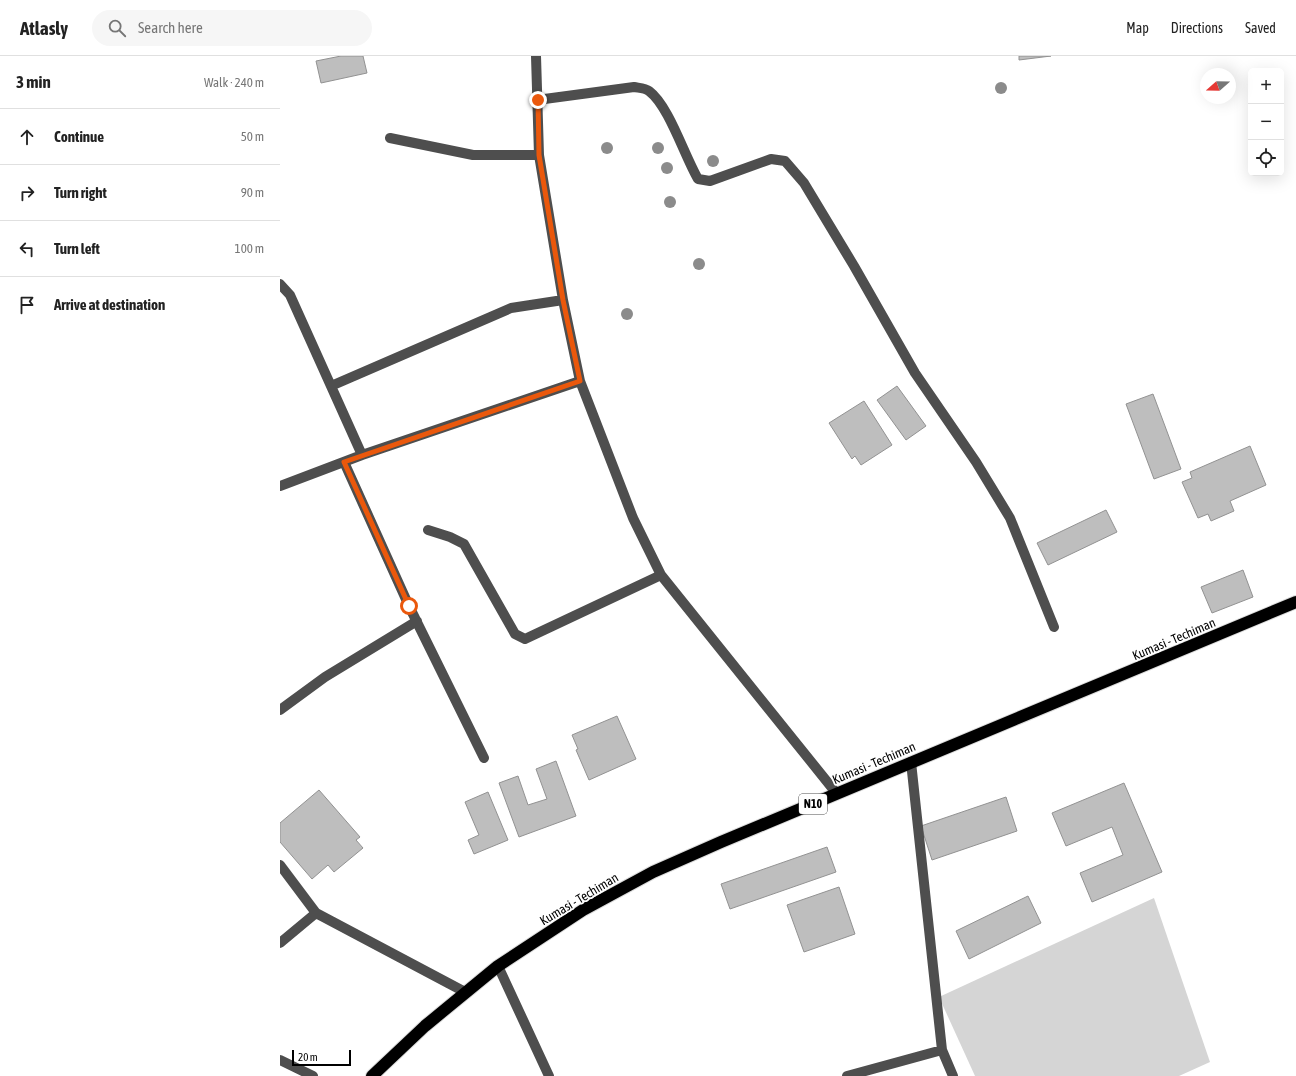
<!DOCTYPE html>
<html lang="en">
<head>
<meta charset="utf-8">
<style>
  :root { --surface:#fff; --page:#f6f6f6; --text:#222; --muted:#767676; --line:#e0e0e0 }
  body { margin:0; font-family:"Asap Condensed",sans-serif; background:var(--page); color:var(--text) }
  .controls { position:absolute; right:12px; top:12px; display:grid; overflow:hidden; border-radius:6px; box-shadow:0 4px 16px #0002 }
  .controls button { width:36px; height:36px; display:grid; place-items:center; padding:0; border:0; border-bottom:1px solid var(--line); background:var(--surface); color:var(--text); font:20px sans-serif }
  .compass { position:absolute; left:920px; top:12px; width:36px; height:36px; border-radius:50%; background:var(--surface); box-shadow:0 4px 16px #0002; rotate:250deg }
  .scale { position:absolute; left:12px; bottom:10px; width:59px; box-sizing:border-box; padding-left:4px; border:2px solid #000; border-top:0; font-size:11px; line-height:14px; white-space:nowrap; color:#000; -webkit-text-stroke:3px #fff; paint-order:stroke }
  .stop { position:absolute; width:12px; height:12px; margin:-9px; border:3px solid #ea580c; border-radius:50%; background:#fff }
  .stop.end { background:#ea580c; border-color:#fff; box-shadow:0 1px 4px #0008 }
  .list { margin:0; padding:0; list-style:none }
  h2 { display:flex; justify-content:space-between; align-items:center; height:52px; margin:0; padding:0 16px; font-size:17px }
  h2 small { font-size:13px; font-weight:400; color:var(--muted) }
  .list li { display:grid; grid-template-columns:26px 1fr auto; gap:12px; align-items:center; box-sizing:border-box; height:56px; padding:0 16px; border-top:1px solid var(--line) }
  .list b { display:block; font-size:15px; white-space:nowrap }
  .list em { font-size:13px; font-style:normal; color:var(--muted) }
  .icon { flex:none; width:22px; height:22px; fill:none; stroke:currentColor; stroke-width:2; stroke-linecap:round; stroke-linejoin:round }
  .map { position:relative; flex:none; width:1016px; height:1020px; overflow:hidden }
  header { display:flex; align-items:center; gap:24px; box-sizing:border-box; height:56px; padding:0 20px; background:var(--surface); border-bottom:1px solid var(--line) }
  header strong { font-size:19px }
  nav { display:flex; gap:22px; margin-inline-start:auto; font-size:14px }
  .search { width:280px; height:36px; background:var(--page); display:flex; align-items:center; gap:10px; box-sizing:border-box; padding:0 14px; border-radius:22px; color:var(--muted); font-size:15px }
  main { display:flex }
  aside { flex:1; background:var(--surface) }
  .map>svg:first-child { display:block }
</style>
</head>
<body>
<header>
<strong>Atlasly</strong>
<div class="search"><svg class="icon" aria-label="search" viewBox="0 0 24 24"><circle cx="10" cy="10" r="6"/><path d="M15 15l6 6"/></svg>Search here</div>
<nav><a>Map</a><a>Directions</a><a>Saved</a></nav>
</header>
<main>
<aside>
<h2>3 min<small>Walk · 240 m</small></h2>
<ul class="list">
<li><svg class="icon" aria-label="ahead" viewBox="0 0 24 24"><path d="M12 20V5M6 11l6-6 6 6"/></svg><div><b>Continue</b></div><em>50 m</em></li>
<li><svg class="icon" aria-label="right" viewBox="0 0 24 24"><path d="M7 20v-9h11M14 6l5 5-5 5"/></svg><div><b>Turn right</b></div><em>90 m</em></li>
<li><svg class="icon" aria-label="left" viewBox="0 0 24 24"><path d="M17 20v-9H6M10 6l-5 5 5 5"/></svg><div><b>Turn left</b></div><em>100 m</em></li>
<li><svg class="icon" aria-label="arrive" viewBox="0 0 24 24"><path d="M6 21V4h12l-3 4 3 4H6"/></svg><div><b>Arrive at destination</b></div></li>
</ul>
</aside>
<div class="map">
<svg width="1016" height="1020" viewBox="0 0 1016 1020">
  <rect width="100%" height="100%" fill="#fff"/>
  <path fill="#d5d5d5" d="M874 842 930 1006 899 1020H695L659 941Z"/>
  <path fill="#bebebe" stroke="#929292" d="M61 0H83L87 17 41 27 36 5Z
    M739 0H771L739 4Z
    M617 330 646 370 626 384 597 344Z
    M873 338 901 413 874 423 846 348Z
    M584 345 612 389 581 409 575 400 572 403 549 367Z
    M970 390 986 429 950 445 954 455 931 465 928 458 918 462 902 426 912 422 910 416Z
    M826 454 837 476 768 509 757 487Z
    M963 514 973 541 932 557 921 531Z
    M337 660 356 703 309 724 296 694 298 693 292 679Z
    M276 705 296 760 239 781 219 727 238 720 248 749 267 743 256 713Z
    M844 727 882 816 812 846 800 817 843 799 832 771 786 790 772 757Z
    M39 734 80 781 76 784 83 792 54 816 48 809 32 823 0 786V767Z
    M208 736 228 784 194 798 188 784 199 779 185 746Z
    M726 741 737 775 652 804 641 770Z
    M547 791 556 816 450 853 441 828Z
    M559 831 575 878 524 896 507 849Z
    M748 840 761 867 689 903 676 875Z"/>
  <g fill="none" stroke-linecap="round" stroke-linejoin="round">
    <defs>
      <path id="highway" d="M92 1020 145 970 218 910 303 854 373 816 441 786 1016 546"/>
    </defs>
    <use href="#highway" stroke="#dbdbdb" stroke-width="14"/>
    <path stroke="#4e4e4e" stroke-width="10" d="M256 0 259 99 283 244 300 325 353 462 381 519 557 738
      M257 44 354 31C359 32 365 32 369 35 389 50 404 99 418 123L430 125 491 103 505 105 524 127 574 210 635 317 696 406 730 462 774 571
      M110 82 193 99H259
      M0 228 10 239 82 399
      M51 330 231 252 283 244
      M64 406 129 550 204 702
      M0 430 82 399 300 325
      M148 474 170 481 184 488 235 578 245 583 381 519
      M0 654 45 621 137 565
      M631 706 662 994 673 1020
      M0 809 36 857 185 936
      M0 887 36 857
      M218 910 269 1020
      M0 1004 33 1020
      M567 1020 662 994"/>
    <use href="#highway" stroke="#000" stroke-width="12"/>
  </g>
  <g fill="#8b8b8b">
    <circle cx="721" cy="32" r="6"/>
    <circle cx="327" cy="92" r="6"/>
    <circle cx="378" cy="92" r="6"/>
    <circle cx="433" cy="105" r="6"/>
    <circle cx="387" cy="112" r="6"/>
    <circle cx="390" cy="146" r="6"/>
    <circle cx="419" cy="208" r="6"/>
    <circle cx="347" cy="258" r="6"/>
  </g>
  <g fill="none" stroke-linecap="round" stroke-linejoin="round">
    <path stroke="#ea580c" stroke-width="5" d="M129 550 64 406 300 325 283 244 259 99 258 44"/>
  </g>
  <g text-anchor="middle" dominant-baseline="central" stroke-width="3.5" stroke-linejoin="round" paint-order="stroke">
    <rect fill="#fff" stroke="#4c4c4c" stroke-width="1" x="519" y="738" width="28" height="20" rx="3"/>
    <g font-size="12" font-weight="bold" fill="#000">
      <text x="533" y="748">N10</text>
    </g>
    <g font-size="13" fill="#000" stroke="#fff">
      <text transform="translate(894 583) rotate(-23)">Kumasi - Techiman</text>
      <text transform="translate(594 707) rotate(-23)">Kumasi - Techiman</text>
      <text transform="translate(299 843) rotate(-31)">Kumasi - Techiman</text>
    </g>
  </g>
</svg>
<div class="controls">
<button>+</button>
<button>−</button>
<button><svg class="icon" aria-label="locate" viewBox="0 0 24 24"><circle cx="12" cy="12" r="6"/><path d="M12 2v4M12 18v4M2 12h4M18 12h4"/></svg></button>
</div>
<svg class="compass" viewBox="-18 -18 36 36"><path d="M0-13l5 13h-10z" fill="#e53935"/><path d="M0 13l5-13h-10z" fill="#767676"/></svg>
<div class="scale">20 m</div>
<div class="stop" style="left:129px;top:550px"></div>
<div class="stop end" style="left:258px;top:44px"></div>
</div>
</main>
</body>
</html>
